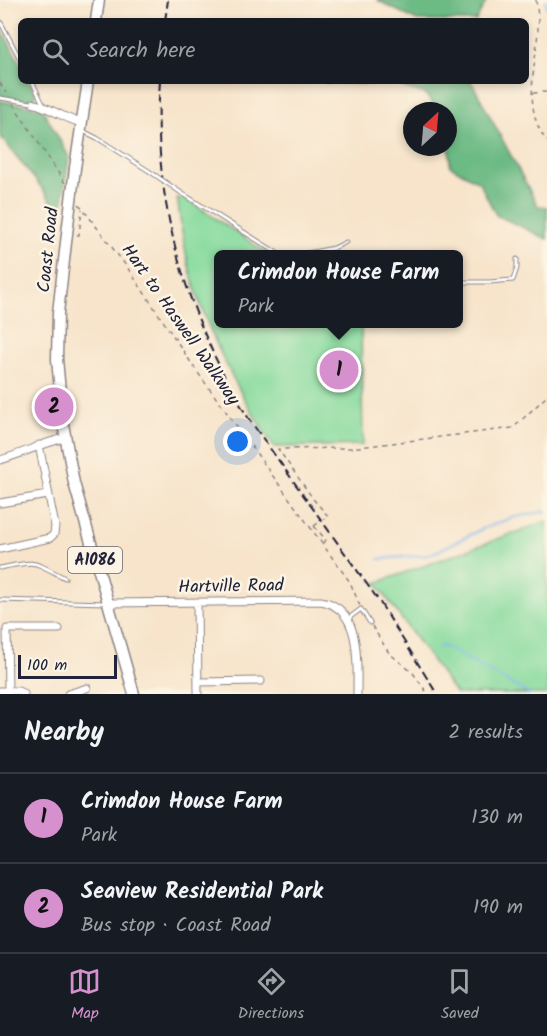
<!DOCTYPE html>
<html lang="en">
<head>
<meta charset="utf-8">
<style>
  :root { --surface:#171b24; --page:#20242c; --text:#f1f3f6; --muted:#9ea1a6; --line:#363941; --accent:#d690ce }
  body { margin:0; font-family:Kalam,sans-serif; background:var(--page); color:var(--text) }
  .compass { position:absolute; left:403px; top:102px; width:54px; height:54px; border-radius:50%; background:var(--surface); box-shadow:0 3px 9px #0003; rotate:26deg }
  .scale { position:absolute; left:18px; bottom:15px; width:99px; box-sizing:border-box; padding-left:6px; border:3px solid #22223b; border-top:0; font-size:16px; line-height:21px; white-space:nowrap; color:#22223b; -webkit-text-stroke:4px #fcf5e5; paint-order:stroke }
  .you { position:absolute; left:238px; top:442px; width:21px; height:21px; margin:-15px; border:4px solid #fff; border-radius:50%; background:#1a73e8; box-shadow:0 0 0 9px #1a73e833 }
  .badge { display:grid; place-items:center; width:39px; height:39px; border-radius:50%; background:var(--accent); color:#111; font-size:20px; font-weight:700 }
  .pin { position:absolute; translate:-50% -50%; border:3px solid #fff; box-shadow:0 2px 6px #0006 }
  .popup { position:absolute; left:214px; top:250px; width:249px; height:78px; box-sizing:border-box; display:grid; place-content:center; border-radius:9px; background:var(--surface); filter:drop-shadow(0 2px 4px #0005); font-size:20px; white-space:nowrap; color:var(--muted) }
  .popup b { font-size:22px; color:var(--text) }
  .popup::after { content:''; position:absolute; left:50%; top:100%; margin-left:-12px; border:12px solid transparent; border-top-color:var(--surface) }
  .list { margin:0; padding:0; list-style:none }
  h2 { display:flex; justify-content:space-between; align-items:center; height:78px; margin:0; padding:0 24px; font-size:26px }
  h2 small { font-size:20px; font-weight:400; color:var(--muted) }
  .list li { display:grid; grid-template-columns:39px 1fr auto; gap:18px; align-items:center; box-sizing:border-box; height:90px; padding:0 24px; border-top:2px solid var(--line) }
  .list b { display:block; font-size:22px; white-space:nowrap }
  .list p { margin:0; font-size:20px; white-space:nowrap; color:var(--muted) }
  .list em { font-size:20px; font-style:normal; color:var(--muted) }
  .icon { flex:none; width:33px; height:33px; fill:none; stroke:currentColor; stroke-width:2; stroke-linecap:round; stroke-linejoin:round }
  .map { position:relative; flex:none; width:547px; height:694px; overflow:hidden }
  .search { position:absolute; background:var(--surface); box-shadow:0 3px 9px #0003; left:18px; right:18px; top:18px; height:66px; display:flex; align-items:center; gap:15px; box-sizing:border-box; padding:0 21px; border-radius:9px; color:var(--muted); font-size:22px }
  .sheet { height:258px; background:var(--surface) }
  nav { display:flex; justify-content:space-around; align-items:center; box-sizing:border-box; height:84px; border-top:2px solid var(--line); background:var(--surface); font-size:16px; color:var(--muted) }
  nav a { display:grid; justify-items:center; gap:3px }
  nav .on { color:var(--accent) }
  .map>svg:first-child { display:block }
</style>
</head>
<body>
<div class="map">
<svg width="547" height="694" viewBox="0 0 547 694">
  <rect width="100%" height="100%" fill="#fcf5e5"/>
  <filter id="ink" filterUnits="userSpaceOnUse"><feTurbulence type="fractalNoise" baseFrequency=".0167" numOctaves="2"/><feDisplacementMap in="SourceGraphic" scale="12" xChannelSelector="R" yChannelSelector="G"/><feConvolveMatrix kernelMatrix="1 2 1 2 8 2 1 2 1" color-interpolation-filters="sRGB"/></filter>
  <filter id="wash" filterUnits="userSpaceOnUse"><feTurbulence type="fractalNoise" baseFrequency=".008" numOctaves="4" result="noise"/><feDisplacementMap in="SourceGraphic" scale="24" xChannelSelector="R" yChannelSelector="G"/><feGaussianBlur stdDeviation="1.35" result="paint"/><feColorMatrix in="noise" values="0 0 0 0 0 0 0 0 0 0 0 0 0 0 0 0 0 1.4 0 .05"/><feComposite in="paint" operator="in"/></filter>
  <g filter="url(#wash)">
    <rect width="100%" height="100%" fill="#f7e4cb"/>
    <path fill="#85da9d" stroke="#547e6c" stroke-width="1.5" d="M177 198 185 199 194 204 268 254H219V324H361L363 445 274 447C236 390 200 320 186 253 182 235 180 216 177 198Z
      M547 521V694H456L376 583Z"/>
    <path fill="#6cba84" stroke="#476e60" stroke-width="1.5" d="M377 0H487L476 21H417Z
      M0 26 21 65V81H29L36 94 33 102 0 97Z
      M327 81H471L538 206 547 207V239L496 215 479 182 450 166 448 111H438L425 94 395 84 326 83Z
      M0 101 42 108 69 157 61 215 41 187 0 136Z"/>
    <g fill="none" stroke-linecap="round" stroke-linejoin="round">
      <path stroke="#7cb4ec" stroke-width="2" d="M546 0 547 7
        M547 57 545 72 547 84
        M379 559 429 555 482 529 511 518 547 511
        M439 647 444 646 529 694"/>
    </g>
  </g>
  <g filter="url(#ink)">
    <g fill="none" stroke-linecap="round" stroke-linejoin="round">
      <defs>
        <path id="lane" d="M0 21 21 61
          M32 81 43 104
          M83 131 97 138 149 171
          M180 192 279 254
          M302 254 334 248 346 242
          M459 282H489L513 280 517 268V259
          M0 568C37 560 32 561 65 578
          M0 600 106 603
          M349 618 361 609 370 623"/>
        <path id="street" d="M32 103C50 107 64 119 82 123
          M0 460C23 454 43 442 66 438
          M0 503 48 495
          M0 549 50 538 54 534 55 526 39 445
          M197 602 198 694
          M107 603 321 601C362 608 357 663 357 694
          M198 682 261 681
          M0 691H18L24 694
          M8 691 7 629H59
          M68 694 87 688"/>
        <path id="primary" d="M96 21 99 0
          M75 168 88 81
          M68 225 58 313 57 359 63 424 74 483 134 694"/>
      </defs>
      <use href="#lane" stroke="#8c8383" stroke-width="5"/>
      <use href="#street" stroke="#8c8383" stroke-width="9"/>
      <use href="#primary" stroke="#8c8383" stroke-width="13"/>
      <path stroke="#8c8383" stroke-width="1.5" stroke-dasharray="4.5 4.5" stroke-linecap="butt" d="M536 0C537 9 539 19 538 28 537 64 521 109 547 141
        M0 83 6 93
        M533 93 547 92
        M13 104 65 183
        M79 204 127 267 198 373 350 582 360 606
        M77 235H79L82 209
        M328 516 314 500 278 449 351 448 513 428 547 396
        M314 526 326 540 323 543
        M372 626 389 653 413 673 428 694"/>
      <use href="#lane" stroke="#fff" stroke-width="3"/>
      <use href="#street" stroke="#fff" stroke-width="7"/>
      <use href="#primary" stroke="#fff" stroke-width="10"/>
      <path stroke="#22223b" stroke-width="2" stroke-dasharray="9 4.5" stroke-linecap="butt" d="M165 21 168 0
        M160 81C151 199 187 320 249 419L379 601 437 694"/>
      <defs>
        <path id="lane-bridge" d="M0 98 32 103
          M149 171 180 192"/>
        <path id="primary-bridge" d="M68 225 75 168"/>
      </defs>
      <use href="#lane-bridge" stroke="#8c8383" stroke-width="5" stroke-linecap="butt"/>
      <use href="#primary-bridge" stroke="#8c8383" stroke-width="13" stroke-linecap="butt"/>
      <path stroke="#8c8383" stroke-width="1.5" stroke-dasharray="4.5 4.5" stroke-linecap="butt" d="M314 526 328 516"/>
      <use href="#lane-bridge" stroke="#fff" stroke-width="3"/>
      <use href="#primary-bridge" stroke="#fff" stroke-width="10"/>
    </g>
  </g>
  <g text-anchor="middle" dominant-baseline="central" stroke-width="5" stroke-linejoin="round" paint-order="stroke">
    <rect fill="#fcf5e5" stroke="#63616e" stroke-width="1.5" x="68" y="547" width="54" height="26" rx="4.5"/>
    <g font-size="16" font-weight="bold" fill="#22223b">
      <text x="95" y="560">A1086</text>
    </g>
    <g font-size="18" fill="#22223b" stroke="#fcf5e5">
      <text transform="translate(49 250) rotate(-84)">Coast Road</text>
      <text transform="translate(180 325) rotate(55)">Hart to Haswell Walkway</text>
      <text transform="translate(231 587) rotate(-1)">Hartville Road</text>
    </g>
  </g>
</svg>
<svg class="compass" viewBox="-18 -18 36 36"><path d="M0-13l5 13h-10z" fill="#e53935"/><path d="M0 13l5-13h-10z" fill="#9ea1a6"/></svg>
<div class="scale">100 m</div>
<div class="you"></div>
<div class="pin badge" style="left:339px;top:370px">1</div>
<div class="popup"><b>Crimdon House Farm</b>Park</div>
<div class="pin badge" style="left:54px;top:407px">2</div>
<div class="search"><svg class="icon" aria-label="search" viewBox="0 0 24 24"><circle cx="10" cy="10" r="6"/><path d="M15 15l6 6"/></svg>Search here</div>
</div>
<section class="sheet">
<h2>Nearby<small>2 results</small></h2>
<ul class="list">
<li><span class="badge">1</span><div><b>Crimdon House Farm</b><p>Park</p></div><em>130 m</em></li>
<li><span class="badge">2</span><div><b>Seaview Residential Park</b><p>Bus stop · Coast Road</p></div><em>190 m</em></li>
</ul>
</section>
<nav>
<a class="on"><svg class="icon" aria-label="map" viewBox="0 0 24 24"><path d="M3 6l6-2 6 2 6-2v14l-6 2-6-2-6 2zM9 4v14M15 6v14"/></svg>Map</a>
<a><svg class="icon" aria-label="directions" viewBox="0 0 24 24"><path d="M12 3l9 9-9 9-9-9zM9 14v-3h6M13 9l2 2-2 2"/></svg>Directions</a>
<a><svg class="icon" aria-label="saved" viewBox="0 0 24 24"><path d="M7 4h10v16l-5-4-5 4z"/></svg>Saved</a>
</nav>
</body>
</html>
